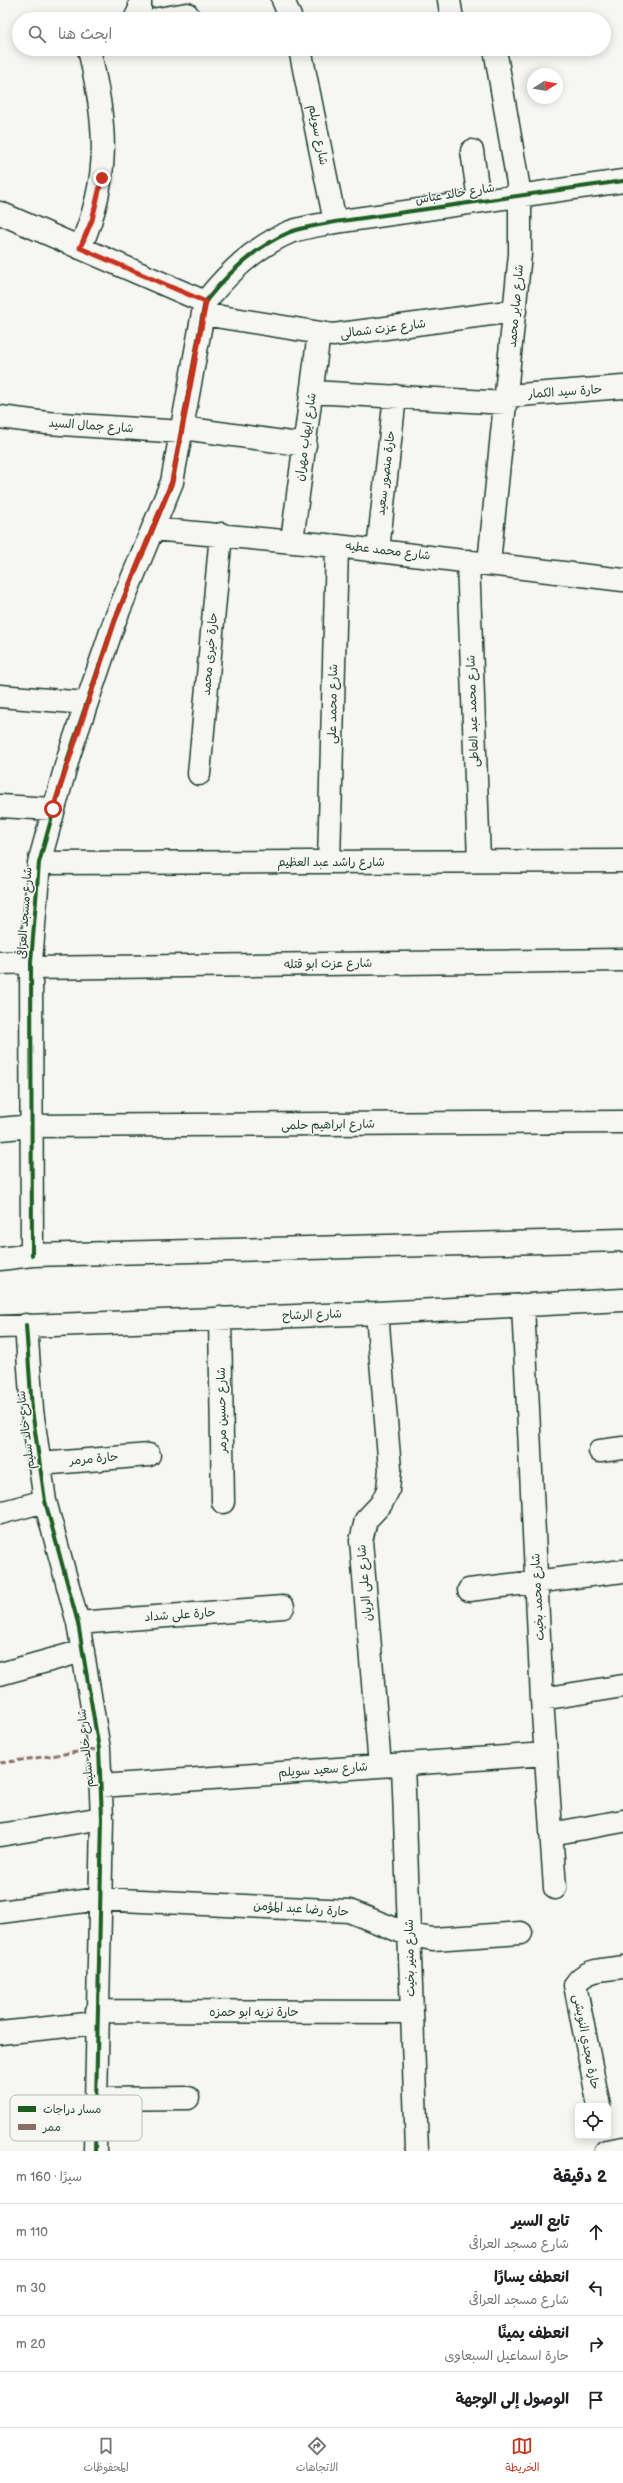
<!DOCTYPE html>
<html lang="ar">
<head>
<meta charset="utf-8">
<style>
  :root { --surface:#fff; --page:#f2f2f2; --text:#202124; --muted:#757577; --line:#e0e0e0; --accent:#c8321e }
  body { margin:0; font-family:"Balsamiq Sans","Playpen Sans Arabic",sans-serif; background:var(--page); color:var(--text); direction:rtl }
  .controls { position:absolute; right:12px; bottom:12px; display:grid; overflow:hidden; border-radius:6px; box-shadow:0 2px 10px #0003 }
  .controls button { width:36px; height:36px; display:grid; place-items:center; padding:0; border:0; border-bottom:1px solid var(--line); background:var(--surface); color:var(--text); font:20px sans-serif }
  .compass { position:absolute; left:527px; top:68px; width:36px; height:36px; border-radius:50%; background:var(--surface); box-shadow:0 2px 10px #0003; rotate:79deg }
  .stop { position:absolute; width:12px; height:12px; margin:-9px; border:3px solid #c8321e; border-radius:50%; background:#fff }
  .stop.end { background:#c8321e; border-color:#fff; box-shadow:0 1px 4px #0008 }
  .list { margin:0; padding:0; list-style:none }
  h2 { display:flex; justify-content:space-between; align-items:center; height:52px; margin:0; padding:0 16px; font-size:17px }
  h2 small { font-size:13px; font-weight:400; color:var(--muted) }
  .list li { display:grid; grid-template-columns:26px 1fr auto; gap:12px; align-items:center; box-sizing:border-box; height:56px; padding:0 16px; border-top:1px solid var(--line) }
  .list b { display:block; font-size:15px; white-space:nowrap }
  .list p { margin:0; font-size:13px; white-space:nowrap; color:var(--muted) }
  .list em { font-size:13px; font-style:normal; color:var(--muted) }
  .icon { flex:none; width:22px; height:22px; fill:none; stroke:currentColor; stroke-width:2; stroke-linecap:round; stroke-linejoin:round }
  .map { position:relative; flex:none; width:623px; height:2151px; overflow:hidden; direction:ltr }
  .search { position:absolute; background:var(--surface); box-shadow:0 2px 10px #0003; left:12px; right:12px; top:12px; height:44px; display:flex; align-items:center; gap:10px; box-sizing:border-box; padding:0 14px; border-radius:22px; color:var(--muted); font-size:15px }
  .sheet { height:276px; background:var(--surface) }
  nav { display:flex; justify-content:space-around; align-items:center; box-sizing:border-box; height:56px; border-top:1px solid var(--line); background:var(--surface); font-size:11px; color:var(--muted) }
  nav a { display:grid; justify-items:center; gap:2px }
  nav .on { color:var(--accent) }
  .map>svg:first-child { display:block }
</style>
</head>
<body>
<div class="map">
<svg width="623" height="2151" viewBox="0 0 623 2151">
  <rect width="100%" height="100%" fill="#f6f6f2"/>
  <filter id="ink" filterUnits="userSpaceOnUse"><feTurbulence type="fractalNoise" baseFrequency=".025" numOctaves="2"/><feDisplacementMap in="SourceGraphic" scale="8" xChannelSelector="R" yChannelSelector="G"/><feConvolveMatrix kernelMatrix="1 2 1 2 8 2 1 2 1" color-interpolation-filters="sRGB"/></filter>
  <g filter="url(#ink)">
    <g fill="none" stroke-linecap="round" stroke-linejoin="round">
      <defs>
        <path id="street" d="M283 0 291 19
          M449 0 452 19
          M135 19 140 9V0
          M158 19 187 14
          M300 49 335 222
          M472 151 479 200
          M0 213 205 302
          M80 248C112 175 106 125 89 49
          M203 314 333 335 515 311
          M312 392 506 403
          M507 396 623 387
          M0 417 47 423 182 432
          M183 428 305 445
          M153 529 337 546 623 580
          M292 541 319 333
          M378 550 395 396
          M468 561 479 861
          M489 563 520 254V195L495 49
          M0 696 86 703
          M199 774 221 534
          M0 806 53 809
          M329 862 337 546
          M39 863 623 861
          M0 963 31 962
          M32 968 623 960
          M0 1129 32 1126 623 1122
          M32 1255 31 962 39 863 69 755 115 620 172 482 205 302C227 274 257 246 290 232 304 227 321 225 335 222L623 181
          M523 1305 542 1699 555 1888
          M377 1313 390 1469 388 1490 381 1504 366 1520 361 1541 380 1766
          M220 1318 223 1502
          M26 1325 32 1410 45 1501 78 1623 99 1749 102 1818 95 2151
          M0 1327 377 1313 623 1300
          M600 1451 623 1448
          M40 1464 149 1455
          M0 1513 45 1501
          M469 1590 623 1571
          M78 1623 283 1607
          M0 1674 83 1651
          M542 1699 623 1686
          M403 1764 417 2151
          M101 1786 546 1754
          M551 1834 623 1821
          M0 1835 102 1818
          M0 1912 100 1899 349 1911 410 1935 433 1939 521 1933
          M97 2011 411 2012
          M0 2033 96 2023
          M95 2099 188 2098
          M599 2106 575 1985C586 1968 605 1970 623 1967
          M606 2151 623 2148"/>
        <path id="secondary" d="M0 1259 32 1255 623 1240"/>
      </defs>
      <use href="#street" stroke="#1f3d34" stroke-width="25"/>
      <use href="#secondary" stroke="#1f3d34" stroke-width="25"/>
      <use href="#street" stroke="#f6f6f2" stroke-width="22"/>
      <use href="#secondary" stroke="#f6f6f2" stroke-width="22"/>
      <path stroke="#8d6e63" stroke-width="3" stroke-dasharray="6 3" stroke-linecap="butt" d="M0 1763 99 1749"/>
      <defs>
        <path id="cycleway" d="M32 1255 31 962 39 863 69 755 115 620 172 482 205 302C227 274 257 246 290 232 304 227 321 225 335 222L623 181
          M26 1325 32 1410 45 1501 78 1623 99 1749 102 1818 95 2151"/>
      </defs>
      <use href="#cycleway" stroke="#f6f6f2" stroke-width="6"/>
      <use href="#cycleway" stroke="#1b5e20" stroke-width="4"/>
    </g>
  </g>
  <g fill="none" stroke-linecap="round" stroke-linejoin="round" filter="url(#ink)">
    <path stroke="#c8321e" stroke-width="5" d="M53 809 115 620 172 482 206 302 80 248 92 220 102 178"/>
  </g>
  <g text-anchor="middle" dominant-baseline="central" stroke-width="3" stroke-linejoin="round" paint-order="stroke">
    <g font-size="12" fill="#1f3d34" stroke="#f6f6f2">
      <text transform="translate(318 135) rotate(79)">شارع سويلم</text>
      <text transform="translate(455 194) rotate(-9)">شارع خالد عباس</text>
      <text transform="translate(516 306) rotate(-85)">شارع صابر محمد</text>
      <text transform="translate(383 329) rotate(-7)">شارع عزت شمالى</text>
      <text transform="translate(565 392) rotate(-4)">حارة سيد الكمار</text>
      <text transform="translate(91 426) rotate(4)">شارع جمال السيد</text>
      <text transform="translate(306 437) rotate(-82)">شارع ايهاب مهران</text>
      <text transform="translate(386 473) rotate(-83)">حارة منصور سعيد</text>
      <text transform="translate(388 551) rotate(7)">شارع محمد عطيه</text>
      <text transform="translate(210 654) rotate(-85)">حارة خيرى محمد</text>
      <text transform="translate(333 704) rotate(-89)">شارع محمد على</text>
      <text transform="translate(473 711) rotate(-92)">شارع محمد عبد العاطى</text>
      <text x="331" y="862">شارع راشد عبد العظيم</text>
      <text transform="translate(25 913) rotate(-86)">شارع مسجد العراقى</text>
      <text transform="translate(328 964) rotate(-1)">شارع عزت ابو قتله</text>
      <text transform="translate(328 1125) rotate(-1)">شارع ابراهيم حلمى</text>
      <text transform="translate(312 1315) rotate(-2)">شارع الرشاح</text>
      <text transform="translate(222 1410) rotate(-91)">شارع حسين مرمر</text>
      <text transform="translate(26 1430) rotate(-97)">شارع خالد سليم</text>
      <text transform="translate(94 1459) rotate(-5)">حارة مرمر</text>
      <text transform="translate(365 1583) rotate(-95)">شارع على الريان</text>
      <text transform="translate(538 1597) rotate(-93)">شارع محمد بخيت</text>
      <text transform="translate(180 1615) rotate(-4)">حارة على شداد</text>
      <text transform="translate(86 1748) rotate(-96)">شارع خالد سليم</text>
      <text transform="translate(323 1770) rotate(-4)">شارع سعيد سويلم</text>
      <text transform="translate(301 1909) rotate(4)">حارة رضا عبد المؤمن</text>
      <text transform="translate(410 1958) rotate(-91)">شارع منير بخيت</text>
      <text x="254" y="2012">حارة نزيه ابو حمزه</text>
      <text transform="translate(586 2042) rotate(79)">حارة مجدي النويشى</text>
    </g>
  </g>
  <rect x="10" y="2095" width="132" height="46" rx="6" fill="#f6f6f2" stroke="#b6beb9" stroke-width="1"/>
  <rect x="18" y="2106" width="18" height="6" fill="#1b5e20"/>
  <rect x="18" y="2124" width="18" height="6" fill="#8d6e63"/>
  <g font-size="11" fill="#1f3d34">
    <text x="43" y="2113">مسار دراجات</text>
    <text x="43" y="2131">ممر</text>
  </g>
</svg>
<div class="controls">
<button><svg class="icon" aria-label="locate" viewBox="0 0 24 24"><circle cx="12" cy="12" r="6"/><path d="M12 2v4M12 18v4M2 12h4M18 12h4"/></svg></button>
</div>
<svg class="compass" viewBox="-18 -18 36 36"><path d="M0-13l5 13h-10z" fill="#e53935"/><path d="M0 13l5-13h-10z" fill="#757577"/></svg>
<div class="stop" style="left:53px;top:809px"></div>
<div class="stop end" style="left:102px;top:178px"></div>
<div class="search"><svg class="icon" aria-label="search" viewBox="0 0 24 24"><circle cx="10" cy="10" r="6"/><path d="M15 15l6 6"/></svg>ابحث هنا</div>
</div>
<section class="sheet">
<h2>2 دقيقة<small>سيرًا · 160 m</small></h2>
<ul class="list">
<li><svg class="icon" aria-label="ahead" viewBox="0 0 24 24"><path d="M12 20V5M6 11l6-6 6 6"/></svg><div><b>تابع السير</b><p>شارع مسجد العراقى</p></div><em>110 m</em></li>
<li><svg class="icon" aria-label="left" viewBox="0 0 24 24"><path d="M17 20v-9H6M10 6l-5 5 5 5"/></svg><div><b>انعطف يسارًا</b><p>شارع مسجد العراقى</p></div><em>30 m</em></li>
<li><svg class="icon" aria-label="right" viewBox="0 0 24 24"><path d="M7 20v-9h11M14 6l5 5-5 5"/></svg><div><b>انعطف يمينًا</b><p>حارة اسماعيل السبعاوى</p></div><em>20 m</em></li>
<li><svg class="icon" aria-label="arrive" viewBox="0 0 24 24"><path d="M6 21V4h12l-3 4 3 4H6"/></svg><div><b>الوصول إلى الوجهة</b></div></li>
</ul>
</section>
<nav>
<a class="on"><svg class="icon" aria-label="map" viewBox="0 0 24 24"><path d="M3 6l6-2 6 2 6-2v14l-6 2-6-2-6 2zM9 4v14M15 6v14"/></svg>الخريطة</a>
<a><svg class="icon" aria-label="directions" viewBox="0 0 24 24"><path d="M12 3l9 9-9 9-9-9zM9 14v-3h6M13 9l2 2-2 2"/></svg>الاتجاهات</a>
<a><svg class="icon" aria-label="saved" viewBox="0 0 24 24"><path d="M7 4h10v16l-5-4-5 4z"/></svg>المحفوظات</a>
</nav>
</body>
</html>
